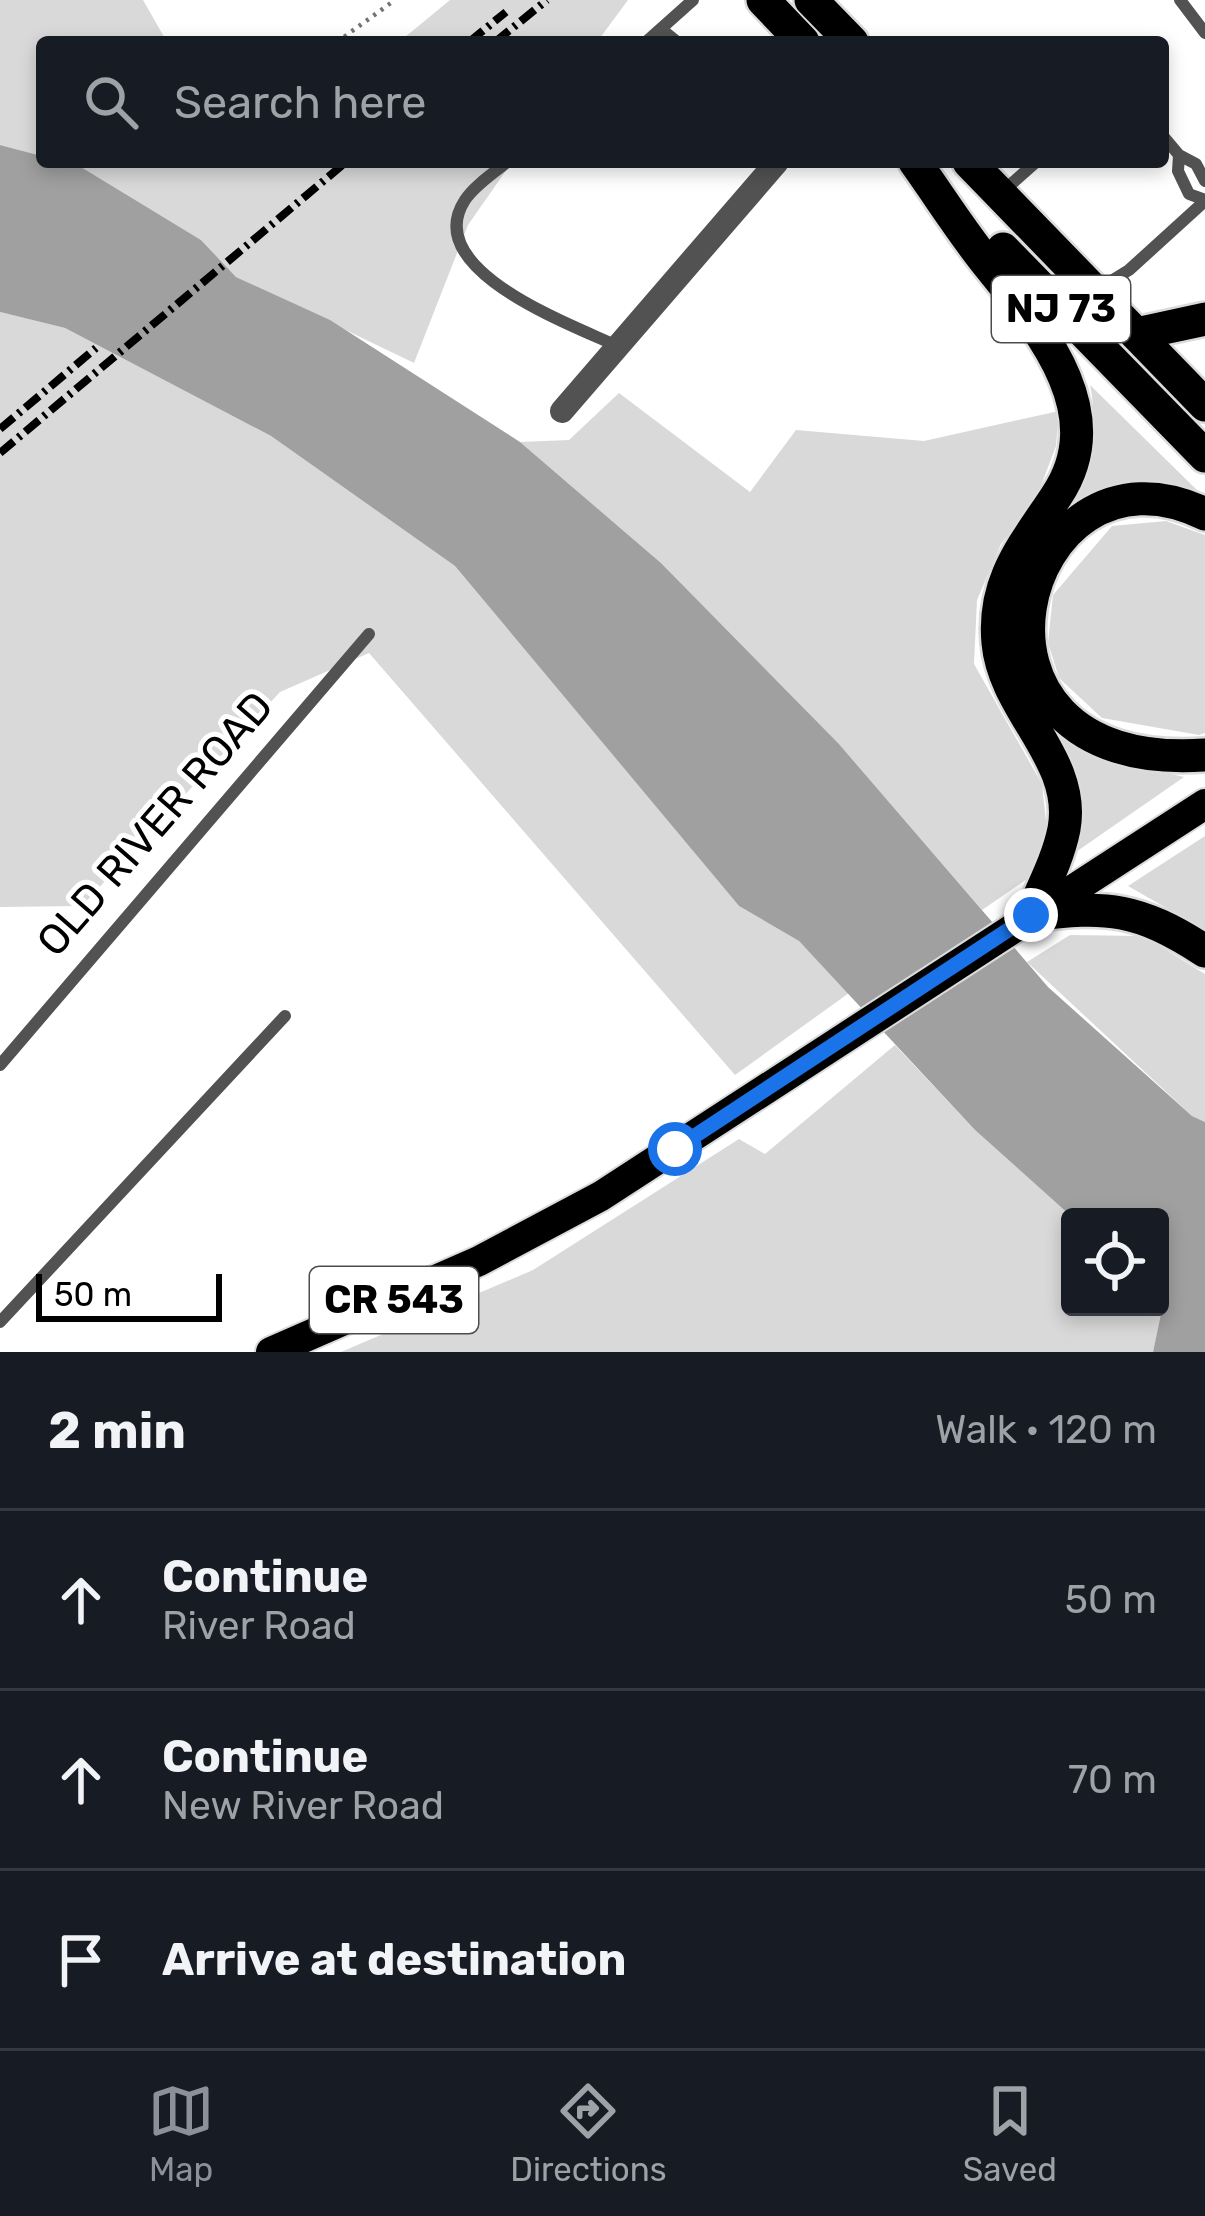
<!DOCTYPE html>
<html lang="en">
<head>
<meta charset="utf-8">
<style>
  :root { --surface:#171b24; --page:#242831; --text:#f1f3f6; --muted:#9ea1a6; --line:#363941; --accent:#8c9099 }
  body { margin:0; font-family:Rubik,sans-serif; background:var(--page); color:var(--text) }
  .controls { position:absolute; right:36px; bottom:36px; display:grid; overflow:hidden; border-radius:12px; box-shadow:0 6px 18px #0003 }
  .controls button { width:108px; height:108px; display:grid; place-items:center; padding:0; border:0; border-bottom:3px solid var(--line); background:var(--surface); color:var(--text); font:60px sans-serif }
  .scale { position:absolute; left:36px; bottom:30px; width:186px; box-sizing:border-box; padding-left:12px; border:6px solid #000; border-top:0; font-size:33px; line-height:42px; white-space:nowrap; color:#000; -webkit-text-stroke:9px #fff; paint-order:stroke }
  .stop { position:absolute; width:36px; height:36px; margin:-27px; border:9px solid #1a73e8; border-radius:50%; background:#fff }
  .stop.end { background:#1a73e8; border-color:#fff; box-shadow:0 3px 12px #0008 }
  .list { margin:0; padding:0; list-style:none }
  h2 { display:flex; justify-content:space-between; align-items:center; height:156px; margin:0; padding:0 48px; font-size:51px }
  h2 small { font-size:39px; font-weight:400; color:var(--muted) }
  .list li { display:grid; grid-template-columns:78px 1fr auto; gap:36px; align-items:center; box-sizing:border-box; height:180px; padding:0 48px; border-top:3px solid var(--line) }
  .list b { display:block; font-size:45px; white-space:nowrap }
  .list p { margin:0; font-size:39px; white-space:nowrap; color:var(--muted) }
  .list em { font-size:39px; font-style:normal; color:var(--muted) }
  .icon { flex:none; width:66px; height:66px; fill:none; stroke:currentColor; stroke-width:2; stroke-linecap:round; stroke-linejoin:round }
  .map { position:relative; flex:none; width:1205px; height:1352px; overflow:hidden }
  .search { position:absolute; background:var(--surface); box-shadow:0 6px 18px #0003; left:36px; right:36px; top:36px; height:132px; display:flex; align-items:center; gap:30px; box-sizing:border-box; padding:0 42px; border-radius:12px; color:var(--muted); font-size:45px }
  .sheet { height:696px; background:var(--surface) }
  nav { display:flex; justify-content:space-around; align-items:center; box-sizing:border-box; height:168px; border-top:3px solid var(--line); background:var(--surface); font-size:33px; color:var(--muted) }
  nav a { display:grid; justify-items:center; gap:6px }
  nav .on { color:var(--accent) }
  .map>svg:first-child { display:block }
</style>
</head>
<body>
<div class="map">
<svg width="1205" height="1352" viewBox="0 0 1205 1352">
  <rect width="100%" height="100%" fill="#fff"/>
  <path fill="#d9d9d9" d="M0 0H143L167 42H42V156L0 145Z
    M450 0H628L597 42H399Z
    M63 162H512L468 225 414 363 236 277 201 240 81 167Z
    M0 312 65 328 271 436 455 566 739 906 799 941 849 993 735 1075 369 653 280 692 82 906 0 907Z
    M1090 385 1201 494C1140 475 1118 478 1063 510 1085 468 1100 432 1090 385Z
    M619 393 750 492 796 430 924 441 1059 411 1056 446 1036 499 1001 544 977 600 974 664 1042 784 1047 830 1033 875 982 910 839 744 661 563 520 442 569 440Z
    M1166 521 1205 535V733L1199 735 1102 718 1059 678 1048 643 1053 595 1112 526Z
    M1050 725 1113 760 1184 777 1073 854 1081 797Z
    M1205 836V930L1128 886Z
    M1070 935 1144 936 1205 974V1122L1192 1116 1027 962Z
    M895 1045 975 1130 1072 1217 1070 1307H1160V1296L1165 1300 1153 1352H341L533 1270 739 1139 765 1154Z"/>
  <path fill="#a0a0a0" d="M0 145 42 156V162L81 167 201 240 236 277 330 320 520 442 661 563 839 744 1048 987 1192 1116 1205 1122V1352H1153L1164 1300 1160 1296V1217H1072L975 1130 799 941 739 906 455 566 271 436 65 328 0 312Z"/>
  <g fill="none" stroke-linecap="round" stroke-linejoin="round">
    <defs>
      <path id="primary" d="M271 1352 479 1261 601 1196 1205 804"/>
      <path id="trunk" d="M763 0 803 42
        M811 0 852 42
        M915 162C940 197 963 234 990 267 1039 328 1112 412 1057 495 1025 544 992 580 998 643 1004 711 1077 759 1064 829 1058 859 1043 887 1031 915 1108 905 1138 908 1205 951
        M969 162 1205 405
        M1003 249 1205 456
        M1136 334 1205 319
        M1205 514C1018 422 926 775 1205 755"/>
    </defs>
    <use href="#primary" stroke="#dbdbdb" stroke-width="34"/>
    <use href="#trunk" stroke="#dbdbdb" stroke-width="38"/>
    <path stroke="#747474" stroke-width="4.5" stroke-dasharray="3 6" stroke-linecap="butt" d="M337 42 395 0"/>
    <path stroke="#525252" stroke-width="12" d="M1180 0 1205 33
      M661 29 677 42
      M646 42 693 0
      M1163 136 1179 155
      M507 162C494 173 475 185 465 200 419 270 573 325 617 346
      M1205 181 1196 164 1179 155 1178 171 1189 194 1205 200
      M1001 193 1036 162
      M1095 291 1129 270 1205 201
      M0 1065 369 634
      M0 1322 285 1016"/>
    <path stroke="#525252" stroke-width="24" d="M562 411 777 162"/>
    <use href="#primary" stroke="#000" stroke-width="30"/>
    <use href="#trunk" stroke="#000" stroke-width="33"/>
    <path stroke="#000" stroke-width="8" stroke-dasharray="18 6 3 6" stroke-linecap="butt" d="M469 42 506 12
      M495 42 547 0
      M0 429 96 348
      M0 453 346 162"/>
  </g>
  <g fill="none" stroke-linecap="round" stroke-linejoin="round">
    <path stroke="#1a73e8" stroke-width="15" d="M675 1149 1031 915"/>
  </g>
  <g text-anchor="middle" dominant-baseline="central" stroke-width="10" stroke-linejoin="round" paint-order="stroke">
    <g fill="#fff" stroke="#4c4c4c" stroke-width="3">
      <rect x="992" y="276" width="138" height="66" rx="9"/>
      <rect x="310" y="1267" width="168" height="66" rx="9"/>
    </g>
    <g font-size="39" font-weight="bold" fill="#000">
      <text x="1061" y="309">NJ 73</text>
      <text x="394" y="1300">CR 543</text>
    </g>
    <g font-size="42" fill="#000" stroke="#fff">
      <text transform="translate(155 824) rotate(-49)">OLD RIVER ROAD</text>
    </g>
  </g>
</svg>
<div class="controls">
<button><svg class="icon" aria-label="locate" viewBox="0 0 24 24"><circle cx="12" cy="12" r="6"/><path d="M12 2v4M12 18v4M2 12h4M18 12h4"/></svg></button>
</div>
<div class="scale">50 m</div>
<div class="stop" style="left:675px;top:1149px"></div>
<div class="stop end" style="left:1031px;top:915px"></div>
<div class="search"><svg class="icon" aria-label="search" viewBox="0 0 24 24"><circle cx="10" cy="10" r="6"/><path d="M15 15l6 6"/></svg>Search here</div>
</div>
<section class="sheet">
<h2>2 min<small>Walk · 120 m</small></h2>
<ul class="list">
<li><svg class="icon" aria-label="ahead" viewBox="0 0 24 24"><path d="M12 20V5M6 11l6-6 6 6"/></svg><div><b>Continue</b><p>River Road</p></div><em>50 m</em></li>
<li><svg class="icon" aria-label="ahead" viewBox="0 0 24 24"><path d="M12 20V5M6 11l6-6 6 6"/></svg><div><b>Continue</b><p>New River Road</p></div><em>70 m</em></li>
<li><svg class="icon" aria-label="arrive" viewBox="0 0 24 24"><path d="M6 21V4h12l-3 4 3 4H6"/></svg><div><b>Arrive at destination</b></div></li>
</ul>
</section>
<nav>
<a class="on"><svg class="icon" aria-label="map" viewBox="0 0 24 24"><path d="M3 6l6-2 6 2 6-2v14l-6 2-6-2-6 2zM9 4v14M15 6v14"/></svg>Map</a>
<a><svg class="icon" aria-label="directions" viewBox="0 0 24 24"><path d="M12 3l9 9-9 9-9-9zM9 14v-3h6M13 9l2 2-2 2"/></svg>Directions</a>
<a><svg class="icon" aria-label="saved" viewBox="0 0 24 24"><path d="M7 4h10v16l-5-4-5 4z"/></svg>Saved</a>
</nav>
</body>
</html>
